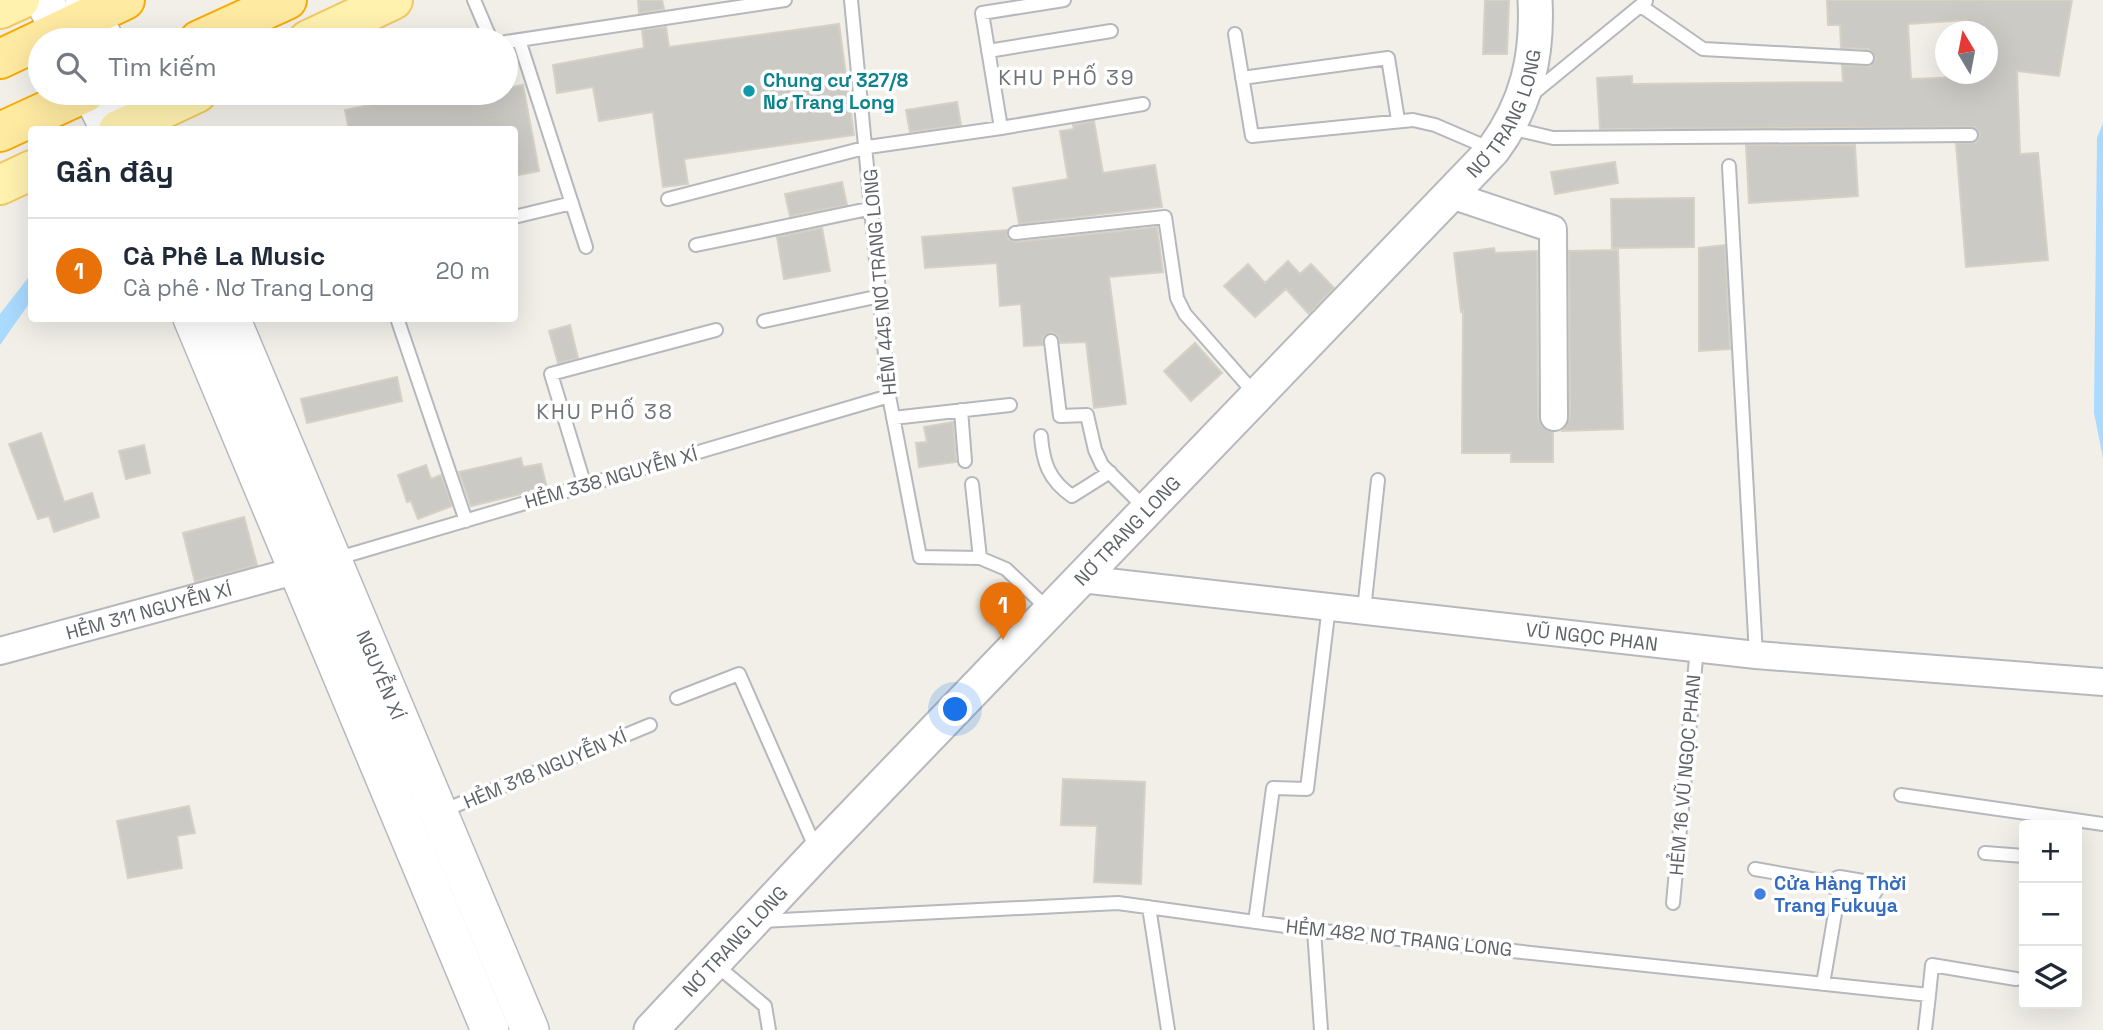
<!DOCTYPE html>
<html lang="vi">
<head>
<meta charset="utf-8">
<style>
  :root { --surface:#fff; --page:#f2f2f3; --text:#1f2937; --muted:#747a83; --line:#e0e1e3; --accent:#1a73e8 }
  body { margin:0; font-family:"Space Grotesk",sans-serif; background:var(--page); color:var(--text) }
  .controls { position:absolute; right:21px; bottom:21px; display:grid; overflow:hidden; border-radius:7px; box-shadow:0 7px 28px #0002 }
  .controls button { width:63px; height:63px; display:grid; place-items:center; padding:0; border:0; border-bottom:2px solid var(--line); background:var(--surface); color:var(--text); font:35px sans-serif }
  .compass { position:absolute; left:1935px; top:21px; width:63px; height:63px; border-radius:50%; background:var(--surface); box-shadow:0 7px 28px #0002; rotate:350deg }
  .you { position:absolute; left:956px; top:710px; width:24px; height:24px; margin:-18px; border:5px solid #fff; border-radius:50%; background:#1a73e8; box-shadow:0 0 0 10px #1a73e833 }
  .badge { display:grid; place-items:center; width:46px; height:46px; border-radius:50%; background:var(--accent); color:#fff; font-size:23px; font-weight:700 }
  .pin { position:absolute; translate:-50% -58px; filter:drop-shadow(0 2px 4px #0008) }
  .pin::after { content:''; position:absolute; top:37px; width:24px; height:21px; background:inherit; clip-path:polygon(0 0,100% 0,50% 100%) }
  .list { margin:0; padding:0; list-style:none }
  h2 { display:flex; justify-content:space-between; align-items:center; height:91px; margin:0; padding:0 28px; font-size:30px }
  h2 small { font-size:23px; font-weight:400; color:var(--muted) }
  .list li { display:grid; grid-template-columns:46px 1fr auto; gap:21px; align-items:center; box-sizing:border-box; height:105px; padding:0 28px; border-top:2px solid var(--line) }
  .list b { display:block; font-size:26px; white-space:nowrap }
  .list p { margin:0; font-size:23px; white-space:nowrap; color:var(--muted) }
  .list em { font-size:23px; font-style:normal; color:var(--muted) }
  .icon { flex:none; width:38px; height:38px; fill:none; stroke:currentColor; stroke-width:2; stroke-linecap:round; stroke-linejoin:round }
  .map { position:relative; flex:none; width:2103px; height:1030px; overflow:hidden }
  .search { position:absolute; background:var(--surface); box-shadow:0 7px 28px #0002; left:28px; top:28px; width:490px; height:77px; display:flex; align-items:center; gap:18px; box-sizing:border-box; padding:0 24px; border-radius:38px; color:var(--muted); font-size:26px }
  .panel { position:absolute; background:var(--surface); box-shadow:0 7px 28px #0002; left:28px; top:126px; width:490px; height:196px; border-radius:7px }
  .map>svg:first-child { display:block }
</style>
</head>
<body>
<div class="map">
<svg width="2103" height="1030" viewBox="0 0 2103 1030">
  <rect width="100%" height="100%" fill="#f1efe8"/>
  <path fill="#aadaff" d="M2103 123V458L2094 413 2097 138Z
    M31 274V301L0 345V314Z"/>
  <path fill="#cccac5" stroke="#d6d1c6" stroke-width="2" fill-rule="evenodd" d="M638 0H662L664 9 639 13Z
    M1485 0H1509L1507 54H1483Z
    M1827 0H2072L2059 76 2017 71 2020 154 2038 153 2048 260 1966 267 1956 144 1976 142 1980 134 1975 127 1600 129 1597 78 1632 76V84L1843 82 1842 65 1870 66 1876 58 1868 49 1841 48 1840 25H1828ZM1967 20V32H1987V76L1911 79 1908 24Z
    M839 24 854 135 684 159 688 184 663 187 653 112 599 121 593 87 557 93 553 65 644 48 642 30 666 27 669 47Z
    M523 85 539 171 514 176V130H349L345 110 429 93H506V88Z
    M957 102 961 125 910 132 906 110Z
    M1094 121 1103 173 1155 165 1162 207 1019 224 1013 188 1068 179 1060 131 1074 129 1073 125Z
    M1746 145H1855L1858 196 1749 203Z
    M1615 162 1618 183 1555 194 1551 172Z
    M842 182 847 205 790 216 785 194Z
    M1694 198V247L1612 248 1611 199Z
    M1157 227 1163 272 1109 277 1126 404 1094 408 1086 342 1060 343 1058 335 1051 332 1043 337V345L1024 346 1021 304 1000 306 997 263 925 268 922 237 1007 230 1008 239 1016 242Z
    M822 228 830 271 784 279 777 237Z
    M1725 245 1730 349 1699 351V248Z
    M1494 248 1495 253 1537 251 1538 417 1541 425 1553 433V462H1511V453H1462L1463 311 1461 312 1454 253Z
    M1618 250 1623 429 1562 431 1570 417 1569 251Z
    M1288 261 1300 274 1311 264 1334 288 1309 314 1286 289 1255 317 1224 286 1248 264 1265 283Z
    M570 325 578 358 558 363 549 331Z
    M1195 343 1222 373 1191 401 1164 371Z
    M397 377 402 401 307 423 301 399Z
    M953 422 956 462 919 467 916 443 927 442 924 427Z
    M41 433 64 502 92 493 99 517 54 532 49 516 38 519 9 444Z
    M144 445 150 473 126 479 119 451Z
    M521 458 523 467 541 464 547 488 471 506 459 472Z
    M426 465 431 479 441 475 452 506 418 519 411 501 407 502 398 475Z
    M244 517 257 565 195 582 183 533Z
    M1063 779 1145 782 1141 884 1094 882 1097 826 1061 825Z
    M189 806 195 833 177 836 182 868 128 878 117 821Z"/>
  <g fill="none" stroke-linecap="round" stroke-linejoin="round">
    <defs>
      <path id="service" d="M474 0 491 40
        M851 0 889 396 920 557 980 558 1006 569 1050 611
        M1641 6 1703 49 1867 58
        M1235 34 1252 136 1413 120 1435 125 1491 149
        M519 40 586 247
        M506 42 785 0
        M988 51 1111 31
        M1242 78 1388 58 1398 120
        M1530 96 1646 1
        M1001 128 1143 104
        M1510 128 1553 138 1971 135
        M1729 166 1756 655
        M668 199 868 147 1001 128 982 13 1064 0
        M514 217 572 203
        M1015 233 1165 217 1177 298 1185 314 1256 395
        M696 245 873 208
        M397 318 466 521
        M764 321 880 296
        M1051 341 1060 416 1087 415 1095 450 1102 465 1147 510
        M961 410 965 461
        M893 418 1010 405
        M1041 436C1043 463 1049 480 1072 496L1110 472
        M972 484 980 558
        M585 486 551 374 716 330
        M335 559 889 396
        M1364 610 1378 480
        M677 698 739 674 816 849
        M1901 795 2103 824
        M440 812 650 725
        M1985 853 2024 856
        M1755 869 1840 884 1823 984
        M1673 903 1697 648
        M1149 907 1168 1030
        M762 921 1118 903 1314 930 1929 995 1932 965 2016 979
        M1255 922 1273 788 1307 789 1329 606
        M1314 930 1321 1030
        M716 965 765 1006 769 1030
        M1925 1030 1929 995"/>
      <g id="minor">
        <path d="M1451 195 1553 229 1554 417"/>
        <path id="s1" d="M1081 579 1756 655 2103 682"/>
        <path id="s2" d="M0 651 298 570"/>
        <path d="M1840 884 1869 889"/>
      </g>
      <g id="tertiary">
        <path id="s3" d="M651 1030 818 852 1493 150C1527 104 1538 56 1535 0"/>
      </g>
      <g id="secondary">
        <path d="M44 0 64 40"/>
        <path d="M84 0 105 40"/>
        <path d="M91 93 110 130"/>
        <path d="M132 93 152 130"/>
        <path d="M192 318 490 1030"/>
        <path id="s4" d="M231 318 530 1030"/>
      </g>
      <path id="primary" d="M0 9 20 0
        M308 40 393 0
        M118 130 197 93
        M0 185 32 170"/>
      <path id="trunk" d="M199 40 287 0
        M0 59 125 0
        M0 132 85 93"/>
    </defs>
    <use href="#service" stroke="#b5b8bc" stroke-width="16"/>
    <use href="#minor" stroke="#b5b8bc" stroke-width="30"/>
    <use href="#tertiary" stroke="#b5b8bc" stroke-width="37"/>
    <use href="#secondary" stroke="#b6babf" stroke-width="40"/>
    <use href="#primary" stroke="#f2c960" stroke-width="42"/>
    <use href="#trunk" stroke="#f9ab00" stroke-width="42"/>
    <use href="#service" stroke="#fff" stroke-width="12"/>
    <use href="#minor" stroke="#fff" stroke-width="26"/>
    <use href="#tertiary" stroke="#fff" stroke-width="33"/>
    <use href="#secondary" stroke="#fff" stroke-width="37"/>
    <use href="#primary" stroke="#fff2af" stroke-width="38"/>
    <use href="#trunk" stroke="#feeaa1" stroke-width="38"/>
  </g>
  <circle fill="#0f9aa8" stroke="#fff" stroke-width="2.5" cx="749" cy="91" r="7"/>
  <circle fill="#3f7fe0" stroke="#fff" stroke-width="2.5" cx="1760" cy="894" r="7"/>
  <g text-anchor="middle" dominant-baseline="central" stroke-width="7" stroke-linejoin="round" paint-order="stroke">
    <g font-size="19" font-weight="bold" fill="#0d838f" stroke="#fff" text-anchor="start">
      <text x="763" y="80">Chung cư 327/8<tspan x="763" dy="22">Nơ Trang Long</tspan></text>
    </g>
    <g font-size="19" fill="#5f6368" stroke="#fff">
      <text stroke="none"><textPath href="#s3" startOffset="1256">NƠ TRANG LONG</textPath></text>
      <text transform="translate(880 282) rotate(-95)">HẺM 445 NƠ TRANG LONG</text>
      <text transform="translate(611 478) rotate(-16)">HẺM 338 NGUYỄN XÍ</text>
      <text stroke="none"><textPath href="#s3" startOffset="690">NƠ TRANG LONG</textPath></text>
      <text stroke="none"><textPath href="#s2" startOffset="154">HẺM 311 NGUYỄN XÍ</textPath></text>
      <text stroke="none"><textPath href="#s1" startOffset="514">VŨ NGỌC PHAN</textPath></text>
      <text stroke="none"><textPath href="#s4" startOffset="387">NGUYỄN XÍ</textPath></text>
      <text transform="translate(545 769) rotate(-23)">HẺM 318 NGUYỄN XÍ</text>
      <text transform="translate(1685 775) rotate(-85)">HẺM 16 VŨ NGỌC PHAN</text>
      <text transform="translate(1399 938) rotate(6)">HẺM 482 NƠ TRANG LONG</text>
      <text stroke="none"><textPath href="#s3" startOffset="122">NƠ TRANG LONG</textPath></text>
    </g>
    <g font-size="19" font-weight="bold" fill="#366cbe" stroke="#fff" text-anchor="start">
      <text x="1774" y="883">Cửa Hàng Thời<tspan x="1774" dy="22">Trang Fukuya</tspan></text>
    </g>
    <g font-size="21" letter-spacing="2" fill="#70757a" stroke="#fff">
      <text x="1067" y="77">KHU PHỐ 39</text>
      <text x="605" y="411">KHU PHỐ 38</text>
    </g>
  </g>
</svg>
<div class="controls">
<button>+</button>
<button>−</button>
<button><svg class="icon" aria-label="layers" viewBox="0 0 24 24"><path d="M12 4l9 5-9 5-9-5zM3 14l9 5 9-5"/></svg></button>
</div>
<svg class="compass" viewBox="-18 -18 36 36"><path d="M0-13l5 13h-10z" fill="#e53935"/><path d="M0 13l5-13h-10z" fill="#747a83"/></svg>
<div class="you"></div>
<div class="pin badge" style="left:1003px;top:640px;background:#e8710a">1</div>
<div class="search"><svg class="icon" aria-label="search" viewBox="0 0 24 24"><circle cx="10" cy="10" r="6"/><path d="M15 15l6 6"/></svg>Tìm kiếm</div>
<section class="panel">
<h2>Gần đây<small></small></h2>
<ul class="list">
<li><span class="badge" style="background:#e8710a">1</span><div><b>Cà Phê La Music</b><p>Cà phê · Nơ Trang Long</p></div><em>20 m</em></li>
</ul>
</section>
</div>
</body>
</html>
